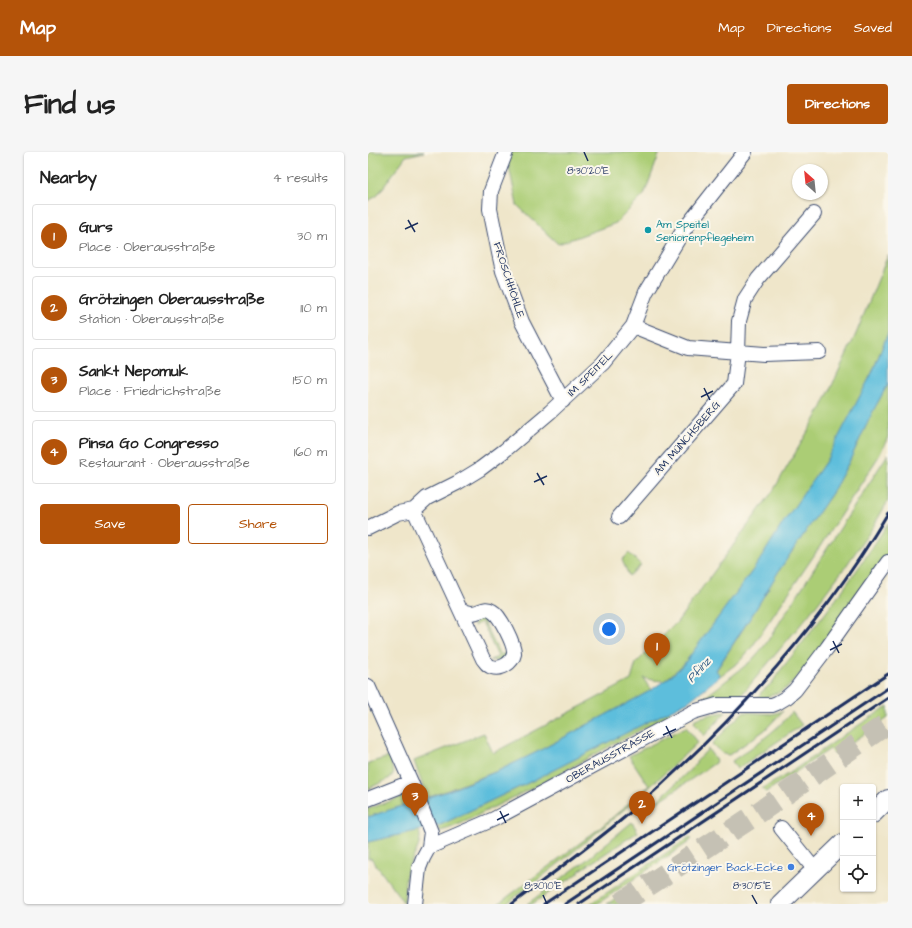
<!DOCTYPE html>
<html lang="en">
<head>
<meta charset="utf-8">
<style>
  :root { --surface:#fff; --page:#f6f6f6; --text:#222; --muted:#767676; --line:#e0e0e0; --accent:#b45309 }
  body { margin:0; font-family:"Architects Daughter",sans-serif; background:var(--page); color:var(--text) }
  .controls { position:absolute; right:12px; bottom:12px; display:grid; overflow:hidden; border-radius:4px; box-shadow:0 1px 3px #0004 }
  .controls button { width:36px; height:36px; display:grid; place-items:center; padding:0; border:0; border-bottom:1px solid var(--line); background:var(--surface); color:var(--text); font:20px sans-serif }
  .compass { position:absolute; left:424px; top:12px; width:36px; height:36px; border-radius:50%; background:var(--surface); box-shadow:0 1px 3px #0004; rotate:333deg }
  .you { position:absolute; left:241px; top:477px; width:14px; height:14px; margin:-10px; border:3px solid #fff; border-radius:50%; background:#1a73e8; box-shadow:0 0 0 6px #1a73e833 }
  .badge { display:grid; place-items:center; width:26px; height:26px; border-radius:50%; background:var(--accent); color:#fff; font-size:13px; font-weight:700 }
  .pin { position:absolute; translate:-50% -33px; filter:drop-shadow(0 1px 2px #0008) }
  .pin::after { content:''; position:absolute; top:21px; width:14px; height:12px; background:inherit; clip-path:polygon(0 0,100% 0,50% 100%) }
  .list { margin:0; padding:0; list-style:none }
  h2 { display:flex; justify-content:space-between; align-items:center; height:52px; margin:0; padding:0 16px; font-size:17px }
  h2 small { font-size:13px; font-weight:400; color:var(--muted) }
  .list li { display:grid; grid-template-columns:26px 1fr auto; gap:12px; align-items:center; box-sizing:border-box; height:64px; margin:0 8px 8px; padding:0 8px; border:1px solid var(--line); border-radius:4px }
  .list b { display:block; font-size:15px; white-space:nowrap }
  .list p { margin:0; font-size:13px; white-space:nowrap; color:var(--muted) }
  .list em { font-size:13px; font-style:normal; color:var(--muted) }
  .actions { display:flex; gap:8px; padding:12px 16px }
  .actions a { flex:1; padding:9px 0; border:1px solid var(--accent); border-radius:4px; text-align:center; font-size:14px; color:var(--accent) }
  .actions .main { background:var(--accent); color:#fff }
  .icon { flex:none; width:22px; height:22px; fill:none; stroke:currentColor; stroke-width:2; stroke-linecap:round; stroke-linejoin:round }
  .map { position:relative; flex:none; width:520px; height:752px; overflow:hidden; border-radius:4px }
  header { display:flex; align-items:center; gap:24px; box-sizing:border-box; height:56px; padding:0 20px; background:var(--accent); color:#fff }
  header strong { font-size:19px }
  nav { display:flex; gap:22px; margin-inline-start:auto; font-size:14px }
  .intro { display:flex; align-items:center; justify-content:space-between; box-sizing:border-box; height:96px; padding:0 24px }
  h1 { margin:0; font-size:28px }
  .button { padding:10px 18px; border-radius:4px; background:var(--accent); color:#fff; font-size:14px; font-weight:700 }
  main { display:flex; gap:24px; padding:0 24px }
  aside { flex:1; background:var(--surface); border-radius:4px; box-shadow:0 1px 3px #0004 }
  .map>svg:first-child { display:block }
</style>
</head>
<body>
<header>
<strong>Map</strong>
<nav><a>Map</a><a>Directions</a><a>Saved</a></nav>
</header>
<div class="intro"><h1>Find us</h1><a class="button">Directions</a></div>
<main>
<aside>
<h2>Nearby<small>4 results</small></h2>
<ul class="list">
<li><span class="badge">1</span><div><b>Gurs</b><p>Place · Oberausstraße</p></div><em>30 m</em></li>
<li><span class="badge">2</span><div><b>Grötzingen Oberausstraße</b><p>Station · Oberausstraße</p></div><em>110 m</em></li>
<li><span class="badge">3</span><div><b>Sankt Nepomuk</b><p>Place · Friedrichstraße</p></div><em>150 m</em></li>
<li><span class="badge">4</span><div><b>Pinsa Go Congresso</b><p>Restaurant · Oberausstraße</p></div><em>160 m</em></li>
</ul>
<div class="actions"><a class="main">Save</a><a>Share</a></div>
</aside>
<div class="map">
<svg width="520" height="752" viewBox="0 0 520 752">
  <rect width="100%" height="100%" fill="#fbf7ec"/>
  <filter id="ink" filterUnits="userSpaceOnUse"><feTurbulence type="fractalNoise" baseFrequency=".025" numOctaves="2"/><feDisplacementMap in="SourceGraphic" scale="8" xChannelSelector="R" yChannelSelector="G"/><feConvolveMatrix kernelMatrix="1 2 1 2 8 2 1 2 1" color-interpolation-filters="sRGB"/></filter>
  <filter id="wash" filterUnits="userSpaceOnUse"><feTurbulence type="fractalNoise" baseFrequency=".012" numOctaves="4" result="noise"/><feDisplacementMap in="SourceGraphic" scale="16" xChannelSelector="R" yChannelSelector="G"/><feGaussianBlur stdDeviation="0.9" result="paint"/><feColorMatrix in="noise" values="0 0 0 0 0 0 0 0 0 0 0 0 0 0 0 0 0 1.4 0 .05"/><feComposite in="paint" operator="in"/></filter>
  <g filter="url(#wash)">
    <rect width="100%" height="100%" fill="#efe6ca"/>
    <path fill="#abcd75" stroke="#637e6a" d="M0 0H56L38 4 9 44 0 49Z
      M138 0H292L276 43 248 71 190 92 149 53Z
      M520 103V181L504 221 472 283 458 309 415 371 390 411 316 512 296 529 284 528 275 526 283 538 280 540 169 600 132 618 59 646 46 609 116 581 125 601 263 528 268 511 309 470 405 339 453 257 488 182Z
      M520 232V285L511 304 449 399 384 495 371 510 352 524 348 519 386 460 412 417 464 341 481 310 505 259Z
      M520 302V349L505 375 478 414 439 465 370 547H335L383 509 397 493Z
      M520 371V400L449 503 421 534 410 541 393 547H388L393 542 392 541 404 531 411 520C450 472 487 424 520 371Z
      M261 401 273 413 261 424 254 408Z
      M116 463 124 466 116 470 132 503 140 500 134 510 122 508 130 505 114 470 106 474 108 467Z
      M520 554V566L467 602 462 597 398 640 394 637 423 620 476 583Z
      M301 559 303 561 302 563C243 592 187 626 128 654 111 662 90 675 72 679L70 674 162 630Z
      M415 559 397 578 361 603 355 602 344 592 375 560 404 562Z
      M358 560 336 584 326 570 327 567 344 562Z
      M424 560 434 573 369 617 364 609C387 593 405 582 424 560Z
      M318 575 330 590C270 648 205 702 138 752H130L232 676 281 634 261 604Z
      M340 597 348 608 347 611 284 654 328 612V610Z
      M21 605 26 621 22 626 0 637V611Z
      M34 645H38L41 652 0 665V657Z
      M264 670 270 680 211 719V721L164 752H159L217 709Z
      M51 678C56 694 41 708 38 723 36 732 37 742 36 751L3 706 0 707V690Z
      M322 685 324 687 321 690 229 752H222Z
      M258 740 267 752H239Z"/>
    <path fill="#5dbedc" stroke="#3c769d" d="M520 181V232L505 259 481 310 464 341 412 417 386 460 348 518 352 524 321 549 162 630 70 674 0 690V665L80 639 132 618 169 600 280 540 302 525 316 512 390 411 415 371 458 309 504 221Z"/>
  </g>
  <g filter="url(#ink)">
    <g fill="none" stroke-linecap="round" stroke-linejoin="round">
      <path stroke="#c5c1b4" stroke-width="22" stroke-dasharray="22 11" stroke-linecap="butt" d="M252 752 390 661 520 571"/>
      <defs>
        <path id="minor" d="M138 0 123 39 122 57 131 101 135 119 154 170 195 249
          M265 174 320 196 396 202 451 200
          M46 358 115 507C118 511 120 514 124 515 133 518 144 511 146 502 147 493 132 463 124 459 114 452 109 468 92 457
          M251 365 366 232 370 200 371 169 377 147 390 127 446 62
          M0 376 30 361 46 358 59 346 89 331 112 317 136 299 182 260 235 211 265 174 278 140 315 79 377 0
          M0 534 43 630 63 680 61 695 55 706 51 716 47 752
          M0 647 43 630
          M413 676 447 718
          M61 695 126 667 325 560 349 553H404L409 551 419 545 427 538 459 496 520 410"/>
        <path id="tertiary" d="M505 662 520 647
          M412 752 475 691"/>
      </defs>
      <use href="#minor" stroke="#3b4a6e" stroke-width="16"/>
      <use href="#tertiary" stroke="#3b4a6e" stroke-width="20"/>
      <use href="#minor" stroke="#fff" stroke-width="14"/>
      <use href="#tertiary" stroke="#fff" stroke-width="18"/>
      <path stroke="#1b2f5e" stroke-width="3" d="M144 752C182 723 221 695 257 665 358 578 452 476 520 361
        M176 752 520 522
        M197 752 520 536
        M211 752 520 546"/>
    </g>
  </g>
  <path fill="none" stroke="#1b2f5e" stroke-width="1.5" d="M216 0 220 9M40 68 47 80M37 77 50 71M336 236 342 248M333 245 345 239M169 321 176 333M166 330 179 324M465 489 471 501M462 498 474 492M298 574 304 586M295 583 308 577M132 659 138 671M129 668 141 662M175 743 179 752M384 743 389 752"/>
  <circle fill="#0f9aa8" stroke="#fbf7ec" stroke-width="1.5" cx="280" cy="78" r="4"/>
  <circle fill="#3f7fe0" stroke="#fbf7ec" stroke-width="1.5" cx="423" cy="715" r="4"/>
  <g text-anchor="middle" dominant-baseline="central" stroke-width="4" stroke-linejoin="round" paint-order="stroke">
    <g font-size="11" fill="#0d838f" stroke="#fbf7ec" text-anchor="start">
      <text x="288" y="72">Am Speitel<tspan x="288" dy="13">Seniorenpflegeheim</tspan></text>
    </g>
    <g font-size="11" fill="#1b2f5e" stroke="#fbf7ec">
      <text transform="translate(141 128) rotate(72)">FROSCHHÖHLE</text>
      <text transform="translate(222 222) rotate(-45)">IM SPEITEL</text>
      <text transform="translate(319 286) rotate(-49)">AM MÜNCHSBERG</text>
      <text transform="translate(242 604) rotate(-29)">OBERAUSSTRASSE</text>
    </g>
    <g font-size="11" fill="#366cbe" stroke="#fbf7ec" text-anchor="end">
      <text x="415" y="715">Grötzinger Back-Ecke</text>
    </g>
    <g font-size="12" font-style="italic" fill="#2f5a84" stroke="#fbf7ec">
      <text transform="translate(331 518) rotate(-48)">Pfinz</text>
    </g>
  </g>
  <g font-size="10" text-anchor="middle" fill="#1b2f5e" stroke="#fbf7ec" stroke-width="4" stroke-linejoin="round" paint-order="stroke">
    <text x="220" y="22">8°30'20"E</text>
    <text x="175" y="737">8°30'10"E</text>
    <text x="384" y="737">8°30'15"E</text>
  </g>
</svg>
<div class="controls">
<button>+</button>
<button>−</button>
<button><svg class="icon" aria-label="locate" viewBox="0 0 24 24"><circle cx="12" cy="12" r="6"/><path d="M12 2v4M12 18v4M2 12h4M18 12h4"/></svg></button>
</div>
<svg class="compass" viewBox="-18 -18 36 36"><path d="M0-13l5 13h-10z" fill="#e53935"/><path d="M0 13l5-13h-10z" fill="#767676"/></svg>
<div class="you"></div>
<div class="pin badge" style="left:289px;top:514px">1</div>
<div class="pin badge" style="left:274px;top:672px">2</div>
<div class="pin badge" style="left:47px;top:664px">3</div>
<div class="pin badge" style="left:443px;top:684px">4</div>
</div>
</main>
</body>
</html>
